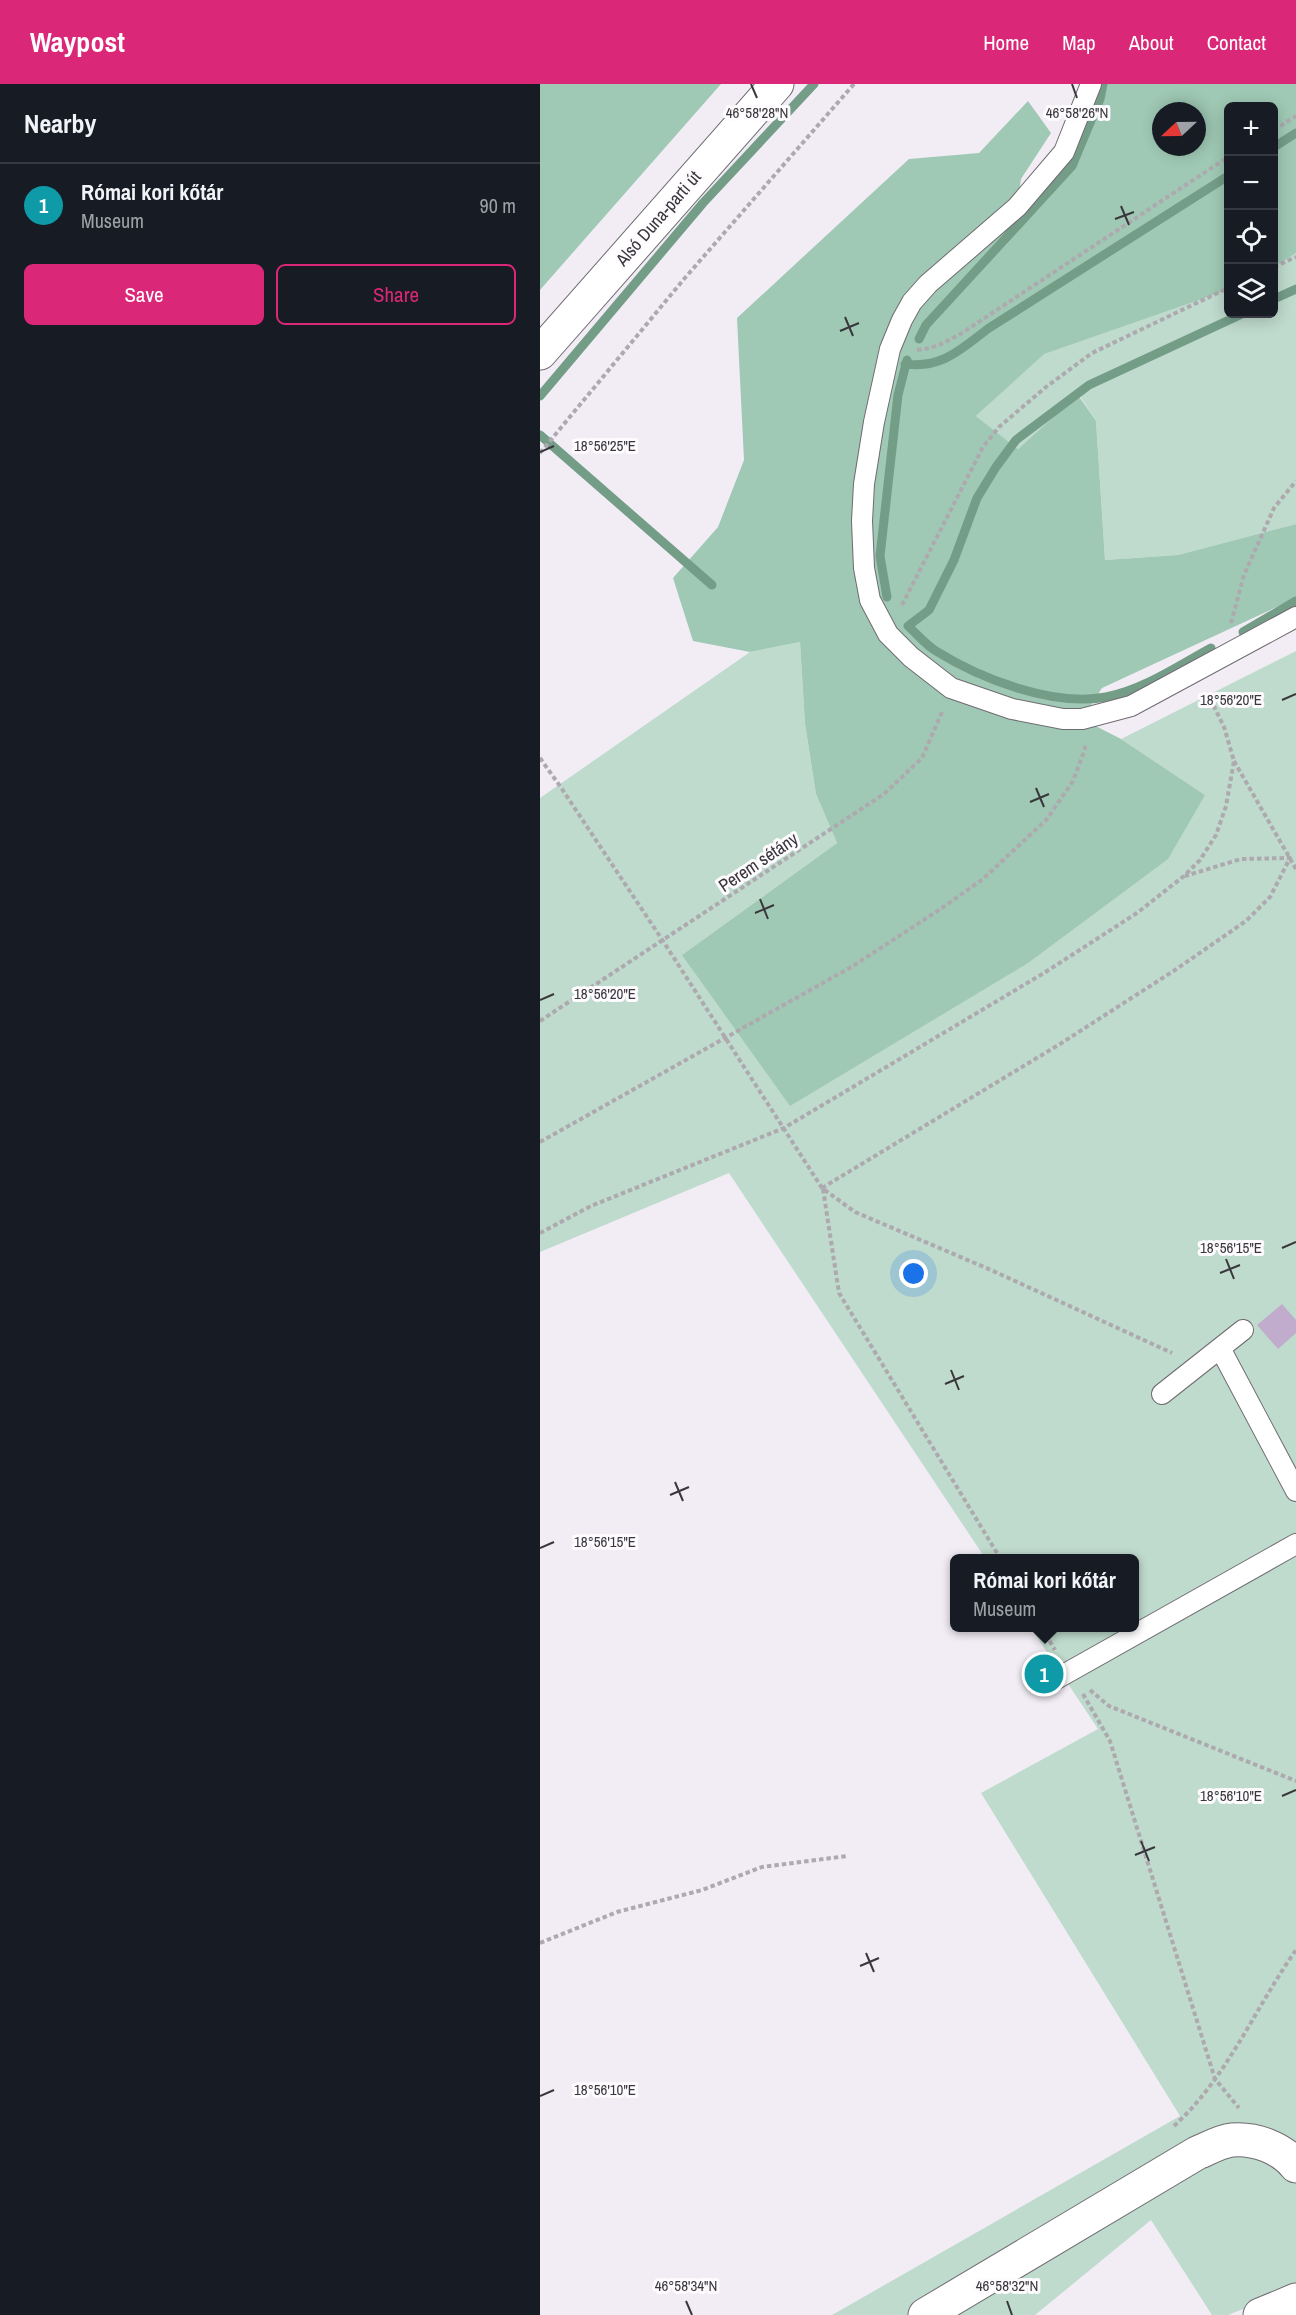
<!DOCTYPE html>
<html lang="en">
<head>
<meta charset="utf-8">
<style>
  :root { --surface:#171b24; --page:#242831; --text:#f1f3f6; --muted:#9ea1a6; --line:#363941; --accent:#db2777 }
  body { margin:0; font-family:"Archivo Narrow",sans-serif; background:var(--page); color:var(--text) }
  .controls { position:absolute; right:18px; top:18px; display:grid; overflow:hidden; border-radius:9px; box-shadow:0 3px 15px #0003 }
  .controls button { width:54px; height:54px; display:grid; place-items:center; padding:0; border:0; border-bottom:2px solid var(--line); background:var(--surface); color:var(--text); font:30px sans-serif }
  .compass { position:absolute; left:612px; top:18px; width:54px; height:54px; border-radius:50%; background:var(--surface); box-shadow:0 3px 15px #0003; rotate:248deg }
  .you { position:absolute; left:374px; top:1190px; width:21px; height:21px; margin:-15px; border:4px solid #fff; border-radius:50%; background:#1a73e8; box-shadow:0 0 0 9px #1a73e833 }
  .badge { display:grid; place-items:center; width:39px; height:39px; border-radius:50%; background:var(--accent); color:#fff; font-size:20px; font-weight:700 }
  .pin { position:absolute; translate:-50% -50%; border:3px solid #fff; box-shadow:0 2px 6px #0006 }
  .popup { position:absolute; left:410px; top:1470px; width:189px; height:78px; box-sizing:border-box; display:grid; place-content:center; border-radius:9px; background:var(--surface); filter:drop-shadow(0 2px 4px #0005); font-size:20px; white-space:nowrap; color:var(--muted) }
  .popup b { font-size:22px; color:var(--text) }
  .popup::after { content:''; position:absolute; left:50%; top:100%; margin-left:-12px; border:12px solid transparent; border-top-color:var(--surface) }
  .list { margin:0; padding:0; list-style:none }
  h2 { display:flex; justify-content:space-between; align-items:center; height:78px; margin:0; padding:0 24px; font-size:26px }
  h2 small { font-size:20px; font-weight:400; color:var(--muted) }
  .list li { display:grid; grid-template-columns:39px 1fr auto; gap:18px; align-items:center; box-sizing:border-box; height:84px; padding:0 24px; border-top:2px solid var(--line) }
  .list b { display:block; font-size:22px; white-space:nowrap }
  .list p { margin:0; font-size:20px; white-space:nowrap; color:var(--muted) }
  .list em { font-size:20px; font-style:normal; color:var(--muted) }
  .actions { display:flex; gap:12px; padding:18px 24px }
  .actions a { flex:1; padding:14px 0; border:2px solid var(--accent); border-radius:9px; text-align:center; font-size:21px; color:var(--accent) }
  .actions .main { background:var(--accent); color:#fff }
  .icon { flex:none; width:33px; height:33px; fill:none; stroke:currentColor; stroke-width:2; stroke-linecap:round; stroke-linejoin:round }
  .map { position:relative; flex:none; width:756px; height:2231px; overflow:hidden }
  header { display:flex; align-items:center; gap:36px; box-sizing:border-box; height:84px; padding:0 30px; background:var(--accent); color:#fff }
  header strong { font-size:28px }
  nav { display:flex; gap:33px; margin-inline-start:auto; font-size:21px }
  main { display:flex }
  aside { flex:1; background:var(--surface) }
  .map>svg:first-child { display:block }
</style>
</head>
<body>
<header>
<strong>Waypost</strong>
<nav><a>Home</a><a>Map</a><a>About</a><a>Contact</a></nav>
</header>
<main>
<aside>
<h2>Nearby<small></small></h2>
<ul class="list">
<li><span class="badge" style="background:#0f9aa8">1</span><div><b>Római kori kőtár</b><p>Museum</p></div><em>90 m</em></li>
</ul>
<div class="actions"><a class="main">Save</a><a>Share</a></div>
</aside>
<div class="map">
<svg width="756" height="2231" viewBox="0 0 756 2231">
  <rect width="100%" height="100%" fill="#f2edf5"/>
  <path fill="#bfdbcd" d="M756 169V440L638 471 565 476 556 337 539 311 478 365 436 332 503 270 688 206V230H734V183Z
    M260 558 265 640 276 710 297 759 142 871 665 711 581 655 756 567V2204L688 2231H672L611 2136 495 2231H292L640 2032 441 1709 558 1645 491 1544H594V1474H445L189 1089 0 1168V714L210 568Z"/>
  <path fill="#9fc9b4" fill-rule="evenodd" d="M0 0H181L0 206Z
    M563 0H756V169L734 183V22H688V206L504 270 436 332 478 365 538 311 556 337 565 476 638 471 756 440V514L562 604 542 635 581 655 665 711 628 775 488 879 250 1022 142 871 297 759 276 710 265 640 260 558 210 568 153 557 133 494 178 443 204 376 197 234 369 75 439 69 488 17 511 49 481 95 477 123 485 130 544 56ZM621 27H657V63H621Z"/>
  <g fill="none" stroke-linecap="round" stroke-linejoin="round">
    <path stroke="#749d88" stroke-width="9" d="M734 63 756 49
      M734 215 756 205
      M379 255 386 241 532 82 560 15 563 0
      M365 280C402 285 421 265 449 244L688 92
      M0 312 163 119 274 0
      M0 351 172 501
      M347 513 340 472 358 311 367 276
      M703 548 756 517
      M671 564C638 582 603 606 566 613 513 623 441 595 396 567 386 561 377 550 368 542L389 526 414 476 437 414 456 383 476 356 549 301 702 230"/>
  </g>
  <path fill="#c1acce" d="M742 1220 756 1236V1249L738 1265 717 1241Z"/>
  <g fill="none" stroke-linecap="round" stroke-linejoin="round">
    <defs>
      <path id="service" d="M551 0 524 68 477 123 388 200 372 218 362 236 350 265 334 338 324 400 322 437 324 484 330 516 348 550 371 573 411 604 472 625 523 635H542L591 622 756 533
        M680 1264 756 1407
        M622 1310 703 1246
        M509 1599 756 1460"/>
      <path id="minor" d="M0 269 237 0
        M385 2231 657 2069C667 2065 681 2057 692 2056 715 2054 742 2064 756 2082
        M720 2231 756 2216"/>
    </defs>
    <use href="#service" stroke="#6f6b72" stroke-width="22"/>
    <use href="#minor" stroke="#6f6b72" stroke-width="35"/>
    <path stroke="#ada9af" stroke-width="4" stroke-dasharray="4.5 3" stroke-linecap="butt" d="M734 46 756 32
      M734 183 756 173
      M377 266C395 265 407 257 422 249L688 73
      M0 369 144 195 314 0
      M362 521 443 363 459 343 506 303 552 269 688 204
      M691 539 704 491 734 424 756 397
      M0 674 22 705 123 857 282 1104 315 1128 451 1186 632 1269
      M694 677 756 785
      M0 937 344 710 382 674 402 628
      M0 1058 313 882 399 826 443 795 507 735 533 697 545 665 544 660
      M282 1104 520 960 635 886 706 837 730 813 750 774 701 775 645 792
      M283 1105 299 1209 460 1474
      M0 1149 51 1122 244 1044 504 889 597 829 644 792 660 776 676 751 686 722 694 677 684 643 668 610
      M502 1544 515 1566
      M550 1606 569 1622 756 1697
      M543 1610 570 1657 675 1995 699 2024
      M0 1859 77 1828 162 1806 222 1783 307 1772
      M634 2042C687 1994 715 1924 756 1866"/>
    <use href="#service" stroke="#fff" stroke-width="20"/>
    <use href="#minor" stroke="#fff" stroke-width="33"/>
  </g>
  <path fill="none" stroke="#39373b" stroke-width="2" d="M211 0 217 14M532 0 537 14M581 122 589 141M575 135 594 128M305 233 313 252M300 247 319 239M0 368 14 362M742 616 756 610M496 704 504 723M490 718 509 710M220 815 228 835M215 829 234 821M0 916 14 910M742 1164 756 1158M686 1175 694 1195M680 1189 700 1181M411 1286 419 1306M405 1300 424 1292M135 1398 143 1417M130 1411 149 1403M0 1464 14 1458M742 1712 756 1706M601 1757 609 1777M595 1771 615 1763M326 1869 334 1888M320 1882 339 1874M0 2012 14 2006M146 2217 152 2231M467 2217 472 2231"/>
  <g text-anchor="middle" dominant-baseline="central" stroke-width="6" stroke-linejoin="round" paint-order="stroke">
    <g font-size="18" fill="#39373b" stroke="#fefbff">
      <text transform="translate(118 134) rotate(-49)">Alsó Duna-parti út</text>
      <text transform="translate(218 778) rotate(-34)">Perem sétány</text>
    </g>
  </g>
  <g font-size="15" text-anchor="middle" fill="#39373b" stroke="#fefbff" stroke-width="6" stroke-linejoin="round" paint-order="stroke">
    <text x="217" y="34">46°58'28"N</text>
    <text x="537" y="34">46°58'26"N</text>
    <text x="65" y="367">18°56'25"E</text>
    <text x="691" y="621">18°56'20"E</text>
    <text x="65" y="915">18°56'20"E</text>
    <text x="691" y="1169">18°56'15"E</text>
    <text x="65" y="1463">18°56'15"E</text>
    <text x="691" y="1717">18°56'10"E</text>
    <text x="65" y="2011">18°56'10"E</text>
    <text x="146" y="2207">46°58'34"N</text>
    <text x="467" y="2207">46°58'32"N</text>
  </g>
</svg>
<div class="controls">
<button>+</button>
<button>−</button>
<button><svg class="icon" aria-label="locate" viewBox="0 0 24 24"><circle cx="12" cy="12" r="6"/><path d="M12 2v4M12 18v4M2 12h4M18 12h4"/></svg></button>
<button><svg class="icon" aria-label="layers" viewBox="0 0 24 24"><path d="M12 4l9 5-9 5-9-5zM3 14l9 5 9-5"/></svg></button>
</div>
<svg class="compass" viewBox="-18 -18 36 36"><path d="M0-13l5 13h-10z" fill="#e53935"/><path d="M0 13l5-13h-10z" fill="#9ea1a6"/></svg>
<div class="you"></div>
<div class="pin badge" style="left:504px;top:1590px;background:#0f9aa8">1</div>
<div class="popup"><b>Római kori kőtár</b>Museum</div>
</div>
</main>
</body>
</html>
